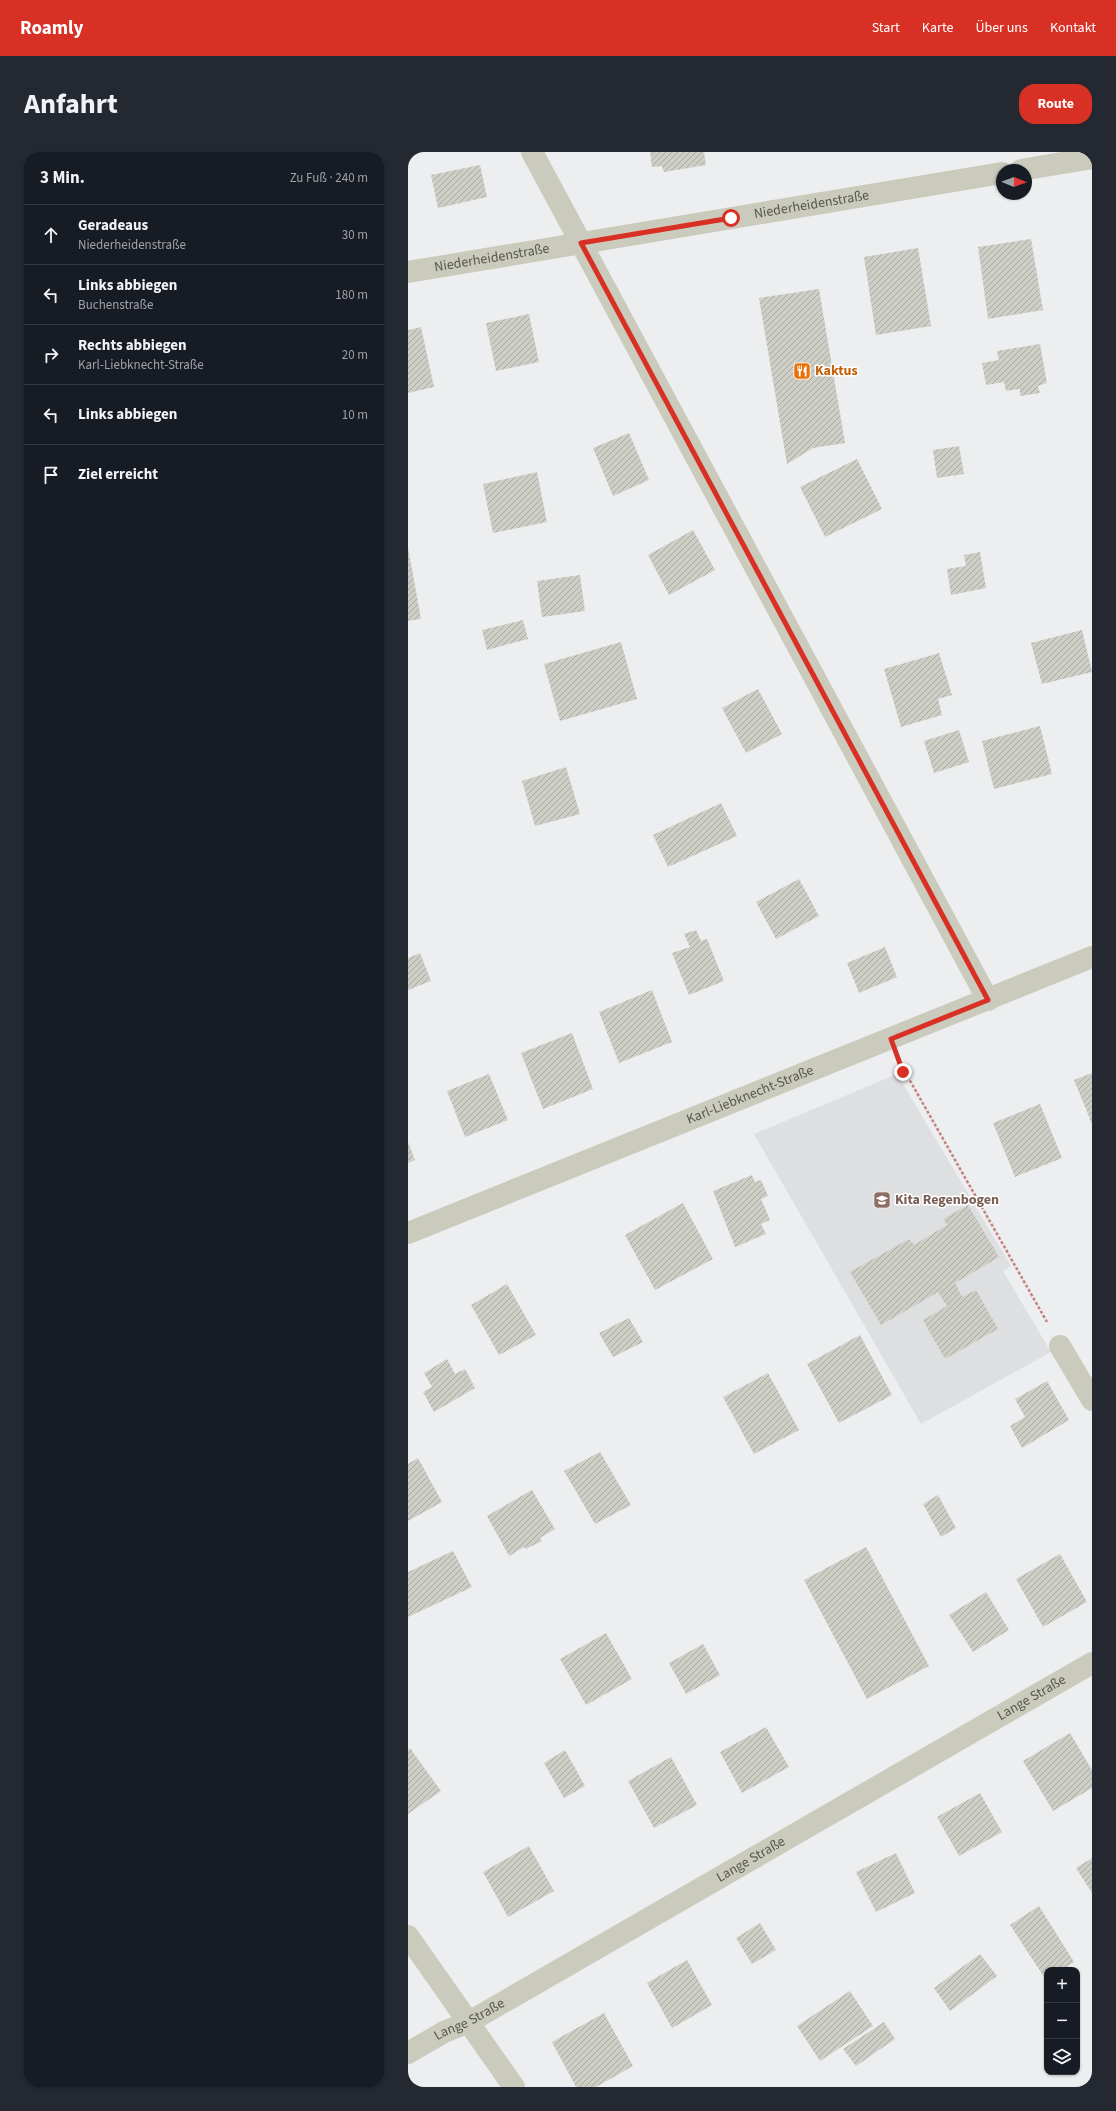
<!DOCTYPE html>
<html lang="de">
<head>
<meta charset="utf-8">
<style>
  :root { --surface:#171b24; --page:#242831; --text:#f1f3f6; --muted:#9ea1a6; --line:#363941; --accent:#d93025 }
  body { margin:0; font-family:"Source Sans 3",sans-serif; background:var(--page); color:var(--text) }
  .controls { position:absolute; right:12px; bottom:12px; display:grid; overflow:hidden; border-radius:8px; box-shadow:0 1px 3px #0004 }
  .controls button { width:36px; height:36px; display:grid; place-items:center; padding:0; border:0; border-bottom:1px solid var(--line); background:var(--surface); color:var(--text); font:20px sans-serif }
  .compass { position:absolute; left:588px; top:12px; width:36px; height:36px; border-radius:50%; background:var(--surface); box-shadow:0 1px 3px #0004; rotate:91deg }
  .stop { position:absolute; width:12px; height:12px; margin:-9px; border:3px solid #d93025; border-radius:50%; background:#fff }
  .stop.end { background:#d93025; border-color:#fff; box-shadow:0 1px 4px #0008 }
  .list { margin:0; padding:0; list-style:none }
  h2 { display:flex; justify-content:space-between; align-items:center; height:52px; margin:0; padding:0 16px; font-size:17px }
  h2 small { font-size:13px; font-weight:400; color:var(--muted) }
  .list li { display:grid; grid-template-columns:26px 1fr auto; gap:12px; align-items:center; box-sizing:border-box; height:60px; padding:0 16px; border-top:1px solid var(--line) }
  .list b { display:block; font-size:15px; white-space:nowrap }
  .list p { margin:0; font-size:13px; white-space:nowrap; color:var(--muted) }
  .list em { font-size:13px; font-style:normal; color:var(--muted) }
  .icon { flex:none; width:22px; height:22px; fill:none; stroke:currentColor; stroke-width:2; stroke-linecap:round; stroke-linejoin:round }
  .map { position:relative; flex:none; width:684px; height:1935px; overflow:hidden; border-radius:16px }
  header { display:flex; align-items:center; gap:24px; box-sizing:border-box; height:56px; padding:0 20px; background:var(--accent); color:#fff }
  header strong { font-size:19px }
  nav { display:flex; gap:22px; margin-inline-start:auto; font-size:14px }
  .intro { display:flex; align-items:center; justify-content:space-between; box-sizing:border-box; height:96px; padding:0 24px }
  h1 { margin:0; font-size:28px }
  .button { padding:10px 18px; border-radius:16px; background:var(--accent); color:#fff; font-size:14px; font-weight:700 }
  main { display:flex; gap:24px; padding:0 24px }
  aside { flex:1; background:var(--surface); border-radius:16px; box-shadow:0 1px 3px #0004 }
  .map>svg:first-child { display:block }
</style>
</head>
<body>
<header>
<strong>Roamly</strong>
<nav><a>Start</a><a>Karte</a><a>Über uns</a><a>Kontakt</a></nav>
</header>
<div class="intro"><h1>Anfahrt</h1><a class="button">Route</a></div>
<main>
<aside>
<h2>3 Min.<small>Zu Fuß · 240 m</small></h2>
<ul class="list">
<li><svg class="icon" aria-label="ahead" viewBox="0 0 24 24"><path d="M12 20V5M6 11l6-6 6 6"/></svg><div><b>Geradeaus</b><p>Niederheidenstraße</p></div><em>30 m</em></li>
<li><svg class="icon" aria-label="left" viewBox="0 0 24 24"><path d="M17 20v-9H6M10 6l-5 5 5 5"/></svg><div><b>Links abbiegen</b><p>Buchenstraße</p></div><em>180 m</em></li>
<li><svg class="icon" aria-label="right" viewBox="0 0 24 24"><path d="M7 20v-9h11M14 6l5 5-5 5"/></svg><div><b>Rechts abbiegen</b><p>Karl-Liebknecht-Straße</p></div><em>20 m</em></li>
<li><svg class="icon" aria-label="left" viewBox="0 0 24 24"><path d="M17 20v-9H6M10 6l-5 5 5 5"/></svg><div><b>Links abbiegen</b></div><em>10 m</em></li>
<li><svg class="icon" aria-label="arrive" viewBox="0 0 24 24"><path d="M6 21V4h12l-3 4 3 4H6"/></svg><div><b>Ziel erreicht</b></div></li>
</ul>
</aside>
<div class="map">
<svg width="684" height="1935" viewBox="0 0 684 1935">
  <defs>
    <pattern id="building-hatch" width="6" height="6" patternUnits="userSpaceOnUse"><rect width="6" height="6" fill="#cdcfc7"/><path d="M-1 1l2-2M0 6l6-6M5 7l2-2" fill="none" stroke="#a9aba3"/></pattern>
  </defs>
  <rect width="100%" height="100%" fill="#edeef0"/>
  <path fill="#dedfe0" d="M489 922 603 1114 595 1119 643 1200 513 1272 346 982Z"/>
  <path fill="url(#building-hatch)" d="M242 0H296L298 13 256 20 254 14 244 15Z
    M72 13 79 45 30 56 23 23Z
    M623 87 635 158 580 167 570 95Z
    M510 96 523 174 468 183 456 105Z
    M411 137 437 291 405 296 379 312 351 146Z
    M121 162 131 210 88 219 78 171Z
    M13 175 26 235 0 241V178Z
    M632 192 639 231 630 234 632 241 612 244V237L598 239 596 230 578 233 574 211 591 208 589 199Z
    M221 281 241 328 205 344 185 296Z
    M551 294 556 322 529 326 525 298Z
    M449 307 474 357 417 385 392 335Z
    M129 320 139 370 85 381 75 332Z
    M285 378 307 418 261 443 240 403Z
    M0 395 13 467 0 469Z
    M572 400 578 436 543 443 539 417 558 414 556 403Z
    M172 423 177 459 134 465 129 429Z
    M115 468 120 487 79 498 74 478Z
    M674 478 684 520 634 532 623 491Z
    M213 490 229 547 152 569 136 512Z
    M531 501 544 543 530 547 534 563 493 575 476 517Z
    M350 537 374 582 338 601 314 556Z
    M632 574 644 622 586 637 574 589Z
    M551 578 561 610 526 621 516 589Z
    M158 615 172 662 127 674 114 629Z
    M313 651 329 684 260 715 245 683Z
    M391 727 411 764 368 787 348 750Z
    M288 778 293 789 299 787 316 829 281 843 264 801 282 795 276 782Z
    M477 795 489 825 451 841 439 811Z
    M12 801 23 829 0 838V806Z
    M244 838 264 890 211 911 191 860Z
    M164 881 185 937 135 957 113 901Z
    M684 921V972L666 928Z
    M81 922 100 968 57 985 39 939Z
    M632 952 654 1006 607 1025 585 971Z
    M0 990 7 1008 0 1011Z
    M344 1023 347 1030 353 1028 360 1044 353 1047 362 1068 353 1072 358 1082 327 1095 305 1039Z
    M275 1051 305 1107 247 1138 217 1083Z
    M560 1053 591 1105 547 1131 554 1145 568 1138 590 1177 537 1207 515 1168 539 1154 530 1140 473 1173 442 1120 501 1087 506 1093 539 1073 535 1067Z
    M99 1132 128 1183 91 1203 63 1153Z
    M221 1166 235 1190 205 1205 191 1181Z
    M452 1183 484 1243 431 1271 399 1212Z
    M39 1207 47 1222 57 1217 67 1236 26 1260 15 1240 24 1235 16 1221Z
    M360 1221 391 1278 346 1302 315 1245Z
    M639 1229 661 1268 614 1296 602 1274 617 1265 607 1247Z
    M192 1300 223 1353 187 1372 156 1319Z
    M10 1306 34 1350 0 1369V1312Z
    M124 1338 147 1377 132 1386 134 1389 118 1397 116 1395 101 1404 79 1364Z
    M530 1343 548 1376 533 1385 515 1352Z
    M458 1395 521 1514 459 1547 396 1428Z
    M45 1399 64 1435 0 1465V1420Z
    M652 1402 679 1450 635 1475 608 1427Z
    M578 1440 601 1478 565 1500 541 1463Z
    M198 1481 224 1527 178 1553 152 1507Z
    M295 1492 312 1523 278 1542 261 1511Z
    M358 1575 381 1615 334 1641 312 1600Z
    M662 1581 684 1618V1636L645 1659 615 1609Z
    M2 1596 33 1639 0 1662V1598Z
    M157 1598 177 1634 156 1646 136 1611Z
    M263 1605 289 1653 246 1676 220 1629Z
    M572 1641 594 1680 551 1704 529 1665Z
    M121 1694 146 1739 100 1765 75 1720Z
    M488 1701 507 1741 468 1760 448 1720Z
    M684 1706V1741L668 1716Z
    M631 1754 666 1810 654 1818H639L638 1828 602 1773Z
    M352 1771 368 1798 344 1812 328 1786Z
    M572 1802 589 1824 542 1859 526 1836Z
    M279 1808 304 1853 264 1876 239 1831Z
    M442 1839 465 1874 412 1909 389 1874Z
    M196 1861 225 1914 188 1935H168L144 1890Z
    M476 1870 487 1887 448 1914 435 1897Z"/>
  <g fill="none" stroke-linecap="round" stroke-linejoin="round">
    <path stroke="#c4837b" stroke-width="2.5" stroke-dasharray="3 2" stroke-linecap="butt" d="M492 911 639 1170"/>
    <g stroke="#cacbbd" stroke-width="22">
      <path d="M124 0 580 848"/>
      <path d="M613 18 684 6"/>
      <path id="s1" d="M0 120 594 21"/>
      <path id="s2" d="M0 1081 684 805"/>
      <path d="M652 1194 684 1248"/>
      <path d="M0 1784 106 1935"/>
      <path id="s3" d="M0 1901 36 1880 61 1870 684 1511"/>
    </g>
  </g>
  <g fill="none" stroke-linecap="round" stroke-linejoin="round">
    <path stroke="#d93025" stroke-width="5" d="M323 66 173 91 580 848 483 887 495 920"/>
  </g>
  <defs>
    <symbol id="restaurant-square" viewBox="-11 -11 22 22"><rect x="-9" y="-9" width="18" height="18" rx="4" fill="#e8710a" stroke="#fff"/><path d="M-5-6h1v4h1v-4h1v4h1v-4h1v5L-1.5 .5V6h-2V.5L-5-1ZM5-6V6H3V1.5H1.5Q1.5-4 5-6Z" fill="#fff"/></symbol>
    <symbol id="school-square" viewBox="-11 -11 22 22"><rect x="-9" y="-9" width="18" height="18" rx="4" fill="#8d6e63" stroke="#fff"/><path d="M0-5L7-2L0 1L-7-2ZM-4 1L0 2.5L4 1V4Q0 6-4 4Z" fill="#fff"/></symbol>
  </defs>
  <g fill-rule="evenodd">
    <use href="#restaurant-square" x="384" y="209" width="20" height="20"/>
    <use href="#school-square" x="464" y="1038" width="20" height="20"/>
  </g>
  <g text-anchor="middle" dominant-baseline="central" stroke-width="3" stroke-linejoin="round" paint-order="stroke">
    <g font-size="14" fill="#575847" stroke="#fff">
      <text stroke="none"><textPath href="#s1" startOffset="409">Niederheidenstraße</textPath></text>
      <text stroke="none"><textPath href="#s1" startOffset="85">Niederheidenstraße</textPath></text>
      <text stroke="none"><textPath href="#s2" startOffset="369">Karl-Liebknecht-Straße</textPath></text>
      <text stroke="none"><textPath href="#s3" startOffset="718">Lange Straße</textPath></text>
      <text stroke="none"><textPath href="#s3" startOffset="394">Lange Straße</textPath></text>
      <text stroke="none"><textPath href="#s3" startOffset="70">Lange Straße</textPath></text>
    </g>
    <g font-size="14" font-weight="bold" fill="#c56008" stroke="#fff" text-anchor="start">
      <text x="407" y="219">Kaktus</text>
    </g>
    <g font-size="14" font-weight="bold" fill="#785e54" stroke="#fff" text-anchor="start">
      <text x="487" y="1048">Kita Regenbogen</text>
    </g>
  </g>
</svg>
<div class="controls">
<button>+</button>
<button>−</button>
<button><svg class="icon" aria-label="layers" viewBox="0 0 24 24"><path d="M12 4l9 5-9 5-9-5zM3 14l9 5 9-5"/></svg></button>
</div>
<svg class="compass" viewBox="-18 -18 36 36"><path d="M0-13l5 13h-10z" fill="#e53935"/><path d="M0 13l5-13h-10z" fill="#9ea1a6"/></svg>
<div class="stop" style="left:323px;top:66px"></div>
<div class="stop end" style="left:495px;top:920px"></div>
</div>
</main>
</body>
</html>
